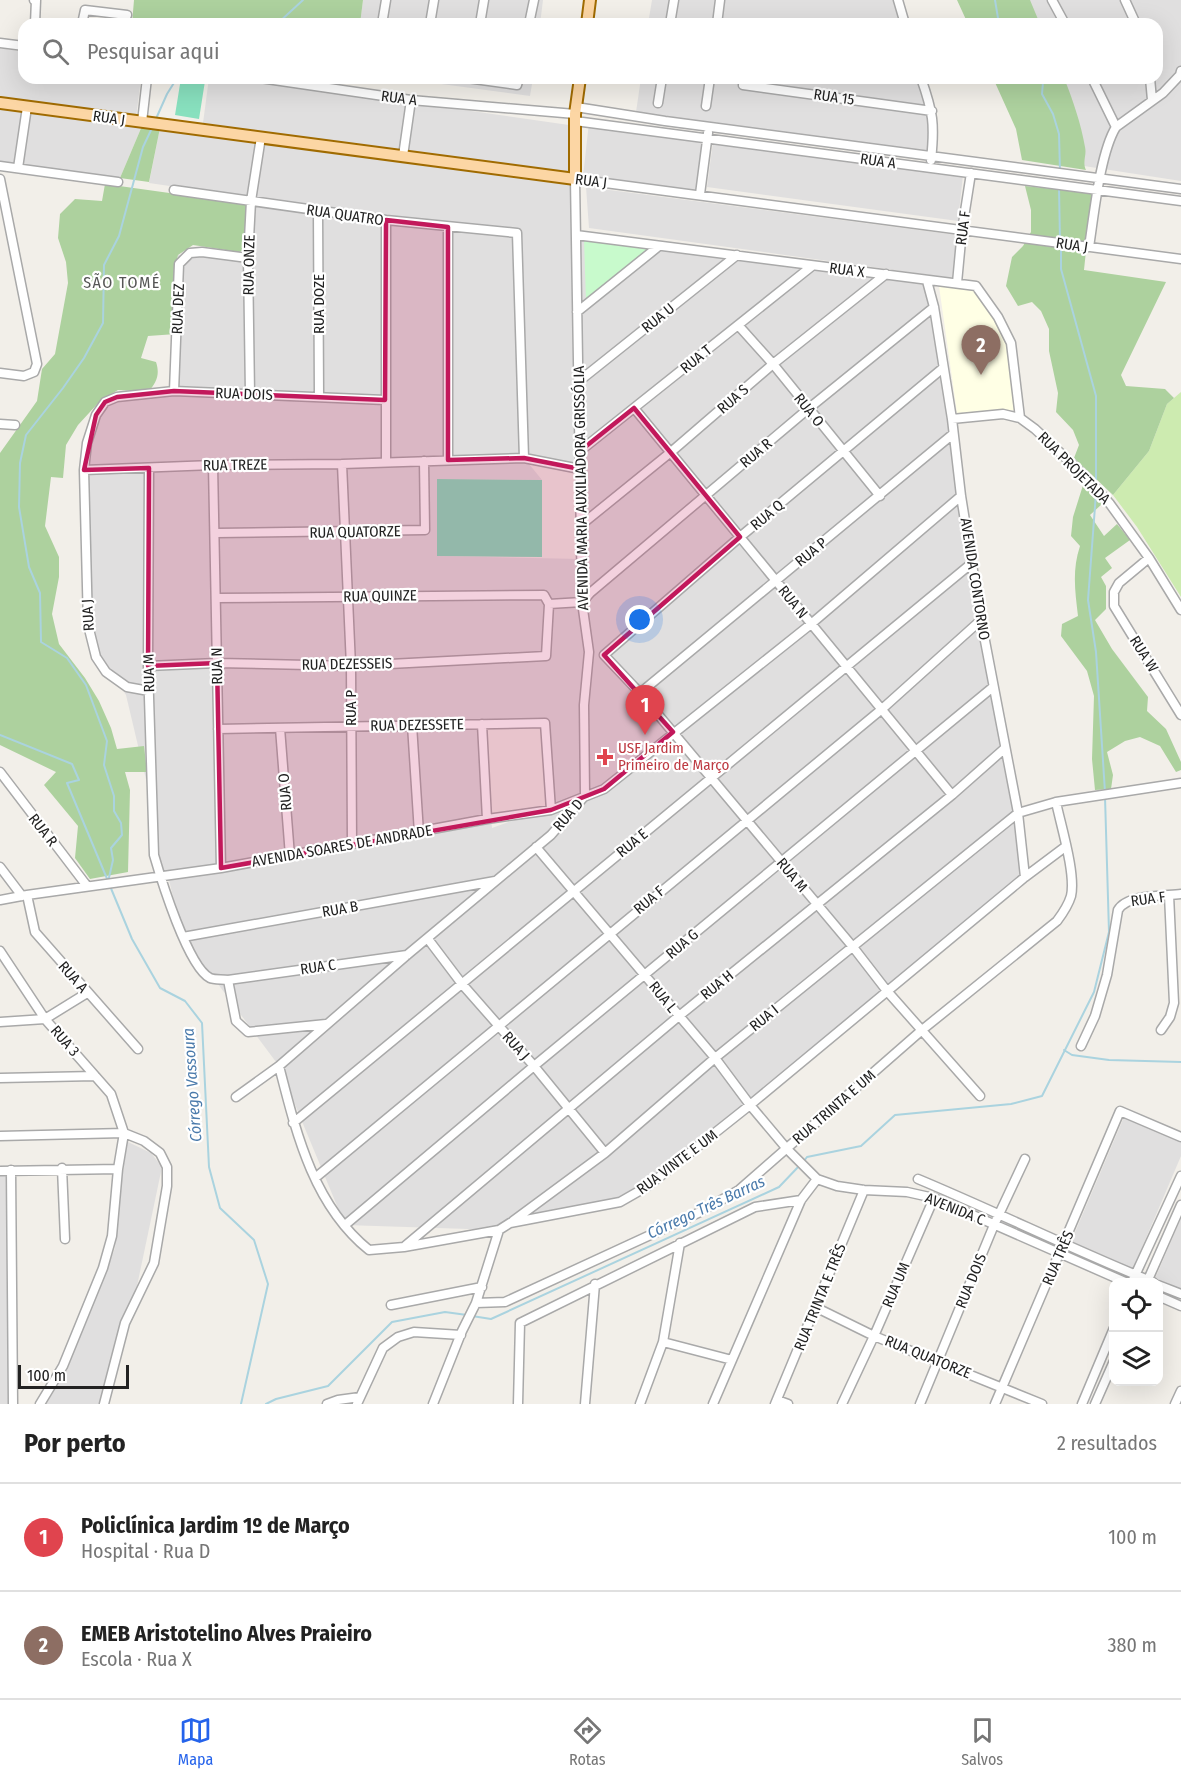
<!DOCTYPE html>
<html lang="pt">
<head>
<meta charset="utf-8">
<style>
  :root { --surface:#fff; --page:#f2f2f2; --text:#222; --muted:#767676; --line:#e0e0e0; --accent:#2563eb }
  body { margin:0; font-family:"Fira Sans Condensed",sans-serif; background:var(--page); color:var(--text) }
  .controls { position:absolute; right:18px; bottom:18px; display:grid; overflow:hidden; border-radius:12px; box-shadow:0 6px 24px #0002 }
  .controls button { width:54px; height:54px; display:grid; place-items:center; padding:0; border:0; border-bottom:2px solid var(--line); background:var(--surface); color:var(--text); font:30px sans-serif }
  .scale { position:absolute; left:18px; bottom:15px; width:111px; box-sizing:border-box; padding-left:6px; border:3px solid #222; border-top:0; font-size:16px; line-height:21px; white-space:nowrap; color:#222; -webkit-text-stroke:4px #fff; paint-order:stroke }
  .you { position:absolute; left:640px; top:620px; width:21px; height:21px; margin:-15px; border:4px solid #fff; border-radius:50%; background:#1a73e8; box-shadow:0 0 0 9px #1a73e833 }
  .badge { display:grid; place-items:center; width:39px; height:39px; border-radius:50%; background:var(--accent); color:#fff; font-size:20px; font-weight:700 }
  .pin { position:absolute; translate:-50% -50px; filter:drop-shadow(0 2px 3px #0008) }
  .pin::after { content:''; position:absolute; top:32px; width:21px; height:18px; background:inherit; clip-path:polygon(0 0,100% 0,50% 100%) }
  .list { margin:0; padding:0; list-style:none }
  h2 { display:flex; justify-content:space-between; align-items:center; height:78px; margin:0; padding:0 24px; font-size:26px }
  h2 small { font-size:20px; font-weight:400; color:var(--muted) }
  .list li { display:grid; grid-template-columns:39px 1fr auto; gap:18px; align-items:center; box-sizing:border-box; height:108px; padding:0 24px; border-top:2px solid var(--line) }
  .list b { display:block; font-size:22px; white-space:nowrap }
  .list p { margin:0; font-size:20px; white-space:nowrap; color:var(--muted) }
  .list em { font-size:20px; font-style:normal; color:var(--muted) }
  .icon { flex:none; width:33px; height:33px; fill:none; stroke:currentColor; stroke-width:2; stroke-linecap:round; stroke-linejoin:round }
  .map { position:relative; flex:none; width:1181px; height:1404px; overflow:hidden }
  .search { position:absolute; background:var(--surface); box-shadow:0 6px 24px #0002; left:18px; right:18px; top:18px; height:66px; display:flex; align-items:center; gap:15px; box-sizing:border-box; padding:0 21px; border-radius:18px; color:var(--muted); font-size:22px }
  .sheet { height:294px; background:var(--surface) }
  nav { display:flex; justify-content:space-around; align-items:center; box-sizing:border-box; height:84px; border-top:2px solid var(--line); background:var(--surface); font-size:16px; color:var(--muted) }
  nav a { display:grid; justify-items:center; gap:3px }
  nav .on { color:var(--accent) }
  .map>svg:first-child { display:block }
</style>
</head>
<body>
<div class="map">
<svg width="1181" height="1404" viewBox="0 0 1181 1404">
  <rect width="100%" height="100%" fill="#f2efe9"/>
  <path fill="#e0dfdf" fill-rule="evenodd" d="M363 0H543L540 24H360Z
    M652 0H895L902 24H648Z
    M1022 0H1181V181L1084 166 1051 78H1157V24H1031Z
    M0 48 24 52V78H141L136 118 0 99Z
    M209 78H245L408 101 402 151 203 123Z
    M397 78H533L530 96Z
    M641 78H741L740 84 932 113 931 152 636 112Z
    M748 78H918L929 107 747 80Z
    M415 103 569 125 568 176 408 153Z
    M0 106 142 126 120 178 0 161Z
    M589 122 703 136 697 191 583 177Z
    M160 128 572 183 576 466 525 459 542 480 438 479 437 556 581 559 576 235 927 281 1025 877 750 1105 620 1202 499 1230 345 1225 279 1066 183 937 167 872 163 873 158 854V830L126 695 90 639 84 470 105 402 174 391 178 255 247 258 251 201 350 212 149 183ZM428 222 522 229 524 416 517 233ZM545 723 550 807 492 828 482 724Z
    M713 142 963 175 958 221 707 187Z
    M586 187 957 235 952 278 589 228Z
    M1124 1117 1181 1142V1156L1132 1271 1070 1244Z
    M126 1141 151 1153 162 1167 137 1286 123 1317 100 1404H46L67 1370 115 1248Z
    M0 1175H8L9 1404H0Z
    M1181 1218V1292L1154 1281Z"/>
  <path fill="#ffffe5" d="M939 286 974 291 998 323 1006 340 1014 410 957 413Z"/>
  <path fill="#cdebb0" d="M1181 392V597L1137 527 1113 495 1149 451 1167 404Z"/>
  <path fill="#add19e" d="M134 0H363L360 24H132Z
    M957 0H1030L1040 24H968Z
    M993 78H1064C1073 100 1081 124 1085 147 1087 155 1082 162 1086 170L1022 160 1016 129Z
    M142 126 160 128 149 182 120 178Z
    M105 184 248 204 245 250 239 252 193 245 178 255 175 269 176 334 148 336 141 358 156 362C160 374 157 382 148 392L118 390 100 401 78 425 66 445 63 478 51 477 45 526 59 557V577L52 614 59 644 85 678 99 701 111 728 117 749 144 746 147 772H125L130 790 128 872 90 879 75 858 78 826 44 785 56 772 0 745V453L37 401 42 369 55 354 68 283 66 262 58 238 60 214 75 199 102 201Z
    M1025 186 1092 193 1084 270 1166 282 1121 375 1126 386 1165 389 1174 398 1167 404 1149 451 1113 495 1074 458 1079 445 1073 430 1056 412 1058 393 1049 351V329L1041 311 1032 302 1018 306 1006 286 1012 257 1023 246 1031 232V210Z
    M1084 482 1102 504 1090 515 1104 536 1117 524 1130 540 1105 558 1112 568 1101 577 1106 586V609L1095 620 1112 649 1148 697 1147 711 1166 729 1181 762V770L1176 772 1160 746 1140 737 1125 741 1107 752 1113 775 1111 789 1095 790 1092 759 1094 696 1087 671 1061 636 1062 624 1078 616C1075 591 1072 570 1080 546L1071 536 1073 517Z"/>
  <path fill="#c8facc" d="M584 239 653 248 586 301Z"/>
  <path fill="#88e0be" d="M181 78 205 81 199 119 175 115Z
    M437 479 542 480V557L437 556Z"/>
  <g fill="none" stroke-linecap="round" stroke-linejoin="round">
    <path stroke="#aad3df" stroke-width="2" d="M995 0 999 24
      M277 24 303 0
      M1041 78 1043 82 1042 94 1053 114 1059 134 1060 171
      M155 121 167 94 177 78
      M1059 188 1060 240
      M1061 245V269L1096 396V484
      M1096 493 1088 600 1096 652 1105 792
      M0 735 72 764 79 780 67 783 108 881
      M108 882 113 860 111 848 122 835 121 823 114 811V796L104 765 107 741 86 685 67 658 41 642 40 593 29 567 19 507 20 463 26 435 63 388 84 358 103 323 104 265 119 236 143 147 153 126
      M110 886 132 939 160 988 185 1001 202 1023 209 1167 220 1208 254 1240 268 1284 241 1404
      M1064 1050 1072 1055 1109 1060 1181 1062
      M804 1161 807 1157 861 1146 895 1115 1011 1104 1042 1096 1094 992 1109 932 1105 797
      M472 1316 491 1319 779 1187 800 1165
      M266 1404 276 1399 328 1386 392 1322 445 1312 467 1315"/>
    <defs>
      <path id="minor" d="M34 0H36L35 24
        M898 0 905 24
        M1052 0 1065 24
        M1125 0 1136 24
        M82 24 85 10 127 15
        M382 24 386 0
        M430 24 434 0
        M480 24 484 0
        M529 24 534 0
        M670 24 674 0
        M717 24 720 0
        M0 43 24 46
        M260 78 411 100 575 114
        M467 78 517 85 519 78
        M744 78 743 85 932 111
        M921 78C933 112 935 124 931 160
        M1150 78 1152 100
        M658 103 662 78
        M706 106 710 78
        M576 107 665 121 1181 189
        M575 121 1181 201
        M142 122 147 78
        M1116 127 1163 93 1180 75 1181 71
        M403 156 411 100
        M0 166 118 182
        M18 168 27 107
        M0 179 37 364 34 372 24 376 0 373
        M174 190 386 220 517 233 524 458
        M700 194 708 133
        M318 211 319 396
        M448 227V460
        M576 235 976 286 998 317 1011 343 1020 418
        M1089 247C1094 215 1100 153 1116 127L1092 78
        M927 281 934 307 952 419 961 496 981 620 1018 813 1025 877
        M957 283 962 230 971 173
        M577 312 659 246
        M738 325 773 364 880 496
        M578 382 737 255
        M174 391 179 264 190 253 202 252 248 258
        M250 394 248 258 251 201 261 137
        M634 408 952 795
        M952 419 1003 414 1020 418 1035 429 1086 477 1110 504 1149 558 1181 610
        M0 424 15 425
        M580 451 812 266
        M386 462V220
        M342 464 351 666 352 844
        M213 465 221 868
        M149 468 148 666 154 855C161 879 188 967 210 978 214 980 223 979 228 980L407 955
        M84 470 213 465 342 464 524 458 580 469
        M581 525 671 452 773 364 886 274
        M216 533 425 530 424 461
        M1149 558 1119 583 1114 592V606L1181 715
        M549 604 582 602 590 593 808 409 934 307
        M604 655 640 693 853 947 887 991 980 1096
        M604 655 740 537 943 368
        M148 666 217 663 351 666 546 656 549 604 544 595 216 598
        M149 691 127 687 106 672 96 657 88 625 84 470 87 443 96 415 105 402 117 397 174 391 385 400
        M640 693 953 434
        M482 724 487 819
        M412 725 419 833
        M280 728 290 856
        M218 729 545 723 551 810
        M0 772 87 886
        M585 795 584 705 589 652 582 602 575 179 1181 259
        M536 847 715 1058 750 1105 787 1149 817 1179 837 1186 864 1190 907 1192 934 1198 1125 1282
        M0 867 22 896
        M27 895 35 932 138 1049
        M0 900 27 895 221 868 487 819 551 810 604 789 811 624 961 496
        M183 937 495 881
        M428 939 462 984 534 1066 605 1153
        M0 951 45 1019 111 1094 124 1133 118 1169 112 1236 103 1268 63 1366 40 1404
        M228 980 236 1021 248 1032 326 1024
        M0 1022 45 1019 87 993
        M1161 1030 1170 1017 1174 1003 1169 895
        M1081 1046 1095 1016 1107 975 1118 910C1127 894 1164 896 1181 894
        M279 1066C296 1132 313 1205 369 1250L404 1247 499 1230 510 1223 620 1202 648 1186 750 1105 1025 877 1065 847
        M0 1078 95 1076
        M236 1097 279 1066 407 955 551 835 583 798
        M293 1123 972 563
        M0 1136 124 1133 144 1141 160 1153 167 1167V1186L154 1263 125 1323 104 1404
        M62 1168 65 1239
        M11 1170 13 1404
        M0 1171 118 1169
        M315 1178 882 709 981 620
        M918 1179C997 1212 1074 1250 1153 1282
        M513 1221 605 1153 715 1058 1018 813 1056 802 1181 783
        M345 1225 534 1066 993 687
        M405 1246 679 1016 952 795 1004 749
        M1132 1282 1181 1176
        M1147 1282 1181 1205
        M1158 1285 1181 1294
        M1158 1296 1181 1306
        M476 1303 505 1302 698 1213 739 1190 922 1030 1057 921C1063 913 1068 906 1071 896 1076 874 1061 826 1056 802
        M391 1305 482 1287
        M815 1307 874 1336 1042 1404
        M663 1342 732 1360
        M777 1400 788 1404
        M327 1404 338 1400 360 1397
        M357 1404 383 1348 398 1337 414 1332 461 1335
        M433 1404 462 1331 476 1303 499 1230
        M518 1404 520 1323 755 1207 801 1200
        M585 1404 595 1284
        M640 1404 663 1342 680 1243
        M713 1404 801 1200 817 1179
        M775 1404 864 1190
        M842 1404 874 1336 934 1198
        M920 1404 994 1225 1025 1159
        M995 1404 1120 1111 1181 1137
        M1082 1404 1114 1328
        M1095 1404 1114 1361
        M1175 1404 1181 1391"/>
      <path id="major" d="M587 24 590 0
        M0 103 575 179V114L580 78"/>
    </defs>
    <use href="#minor" stroke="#a9a9a9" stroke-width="11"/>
    <use href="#major" stroke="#a06b00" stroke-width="14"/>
    <use href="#minor" stroke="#fff" stroke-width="8"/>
    <use href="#major" stroke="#fcd6a4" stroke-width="10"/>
  </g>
  <path fill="#c2185b" fill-opacity="0.2" stroke="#c2185b" stroke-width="4.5" stroke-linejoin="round" d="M386 220 448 227V460L524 458 580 469V451L634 408 740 537 604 655 673 732 604 789 551 810 221 868 217 663 148 666 149 468 84 470 96 415 105 402 117 397 174 391 385 400Z"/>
  <path fill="#e0444e" stroke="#fff" stroke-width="2" d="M602 748h6v6h6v6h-6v6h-6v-6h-6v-6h6z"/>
  <g text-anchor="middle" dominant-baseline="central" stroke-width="4.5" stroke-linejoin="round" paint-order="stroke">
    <g font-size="15" fill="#222" stroke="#fff">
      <text transform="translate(834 97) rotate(8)">RUA 15</text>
      <text transform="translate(399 98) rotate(7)">RUA A</text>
      <text transform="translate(109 118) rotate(8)">RUA J</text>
      <text transform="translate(878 161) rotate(8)">RUA A</text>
      <text transform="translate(591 181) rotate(7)">RUA J</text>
      <text transform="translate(345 215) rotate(8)">RUA QUATRO</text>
      <text transform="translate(963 228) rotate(-83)">RUA F</text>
      <text transform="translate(1072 245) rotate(9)">RUA J</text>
      <text transform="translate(249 265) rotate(-89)">RUA ONZE</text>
      <text transform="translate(847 270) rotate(7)">RUA X</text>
      <text transform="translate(319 304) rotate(-90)">RUA DOZE</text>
      <text transform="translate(178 309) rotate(-88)">RUA DEZ</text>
      <text transform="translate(658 318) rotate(-39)">RUA U</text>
      <text transform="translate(696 359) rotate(-39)">RUA T</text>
      <text transform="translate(244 394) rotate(2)">RUA DOIS</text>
      <text transform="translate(733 399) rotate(-41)">RUA S</text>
      <text transform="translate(809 410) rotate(51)">RUA O</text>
      <text transform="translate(756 453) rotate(-40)">RUA R</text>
      <text transform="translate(235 465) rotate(-1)">RUA TREZE</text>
      <text transform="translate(1074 468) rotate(45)">RUA PROJETADA</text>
      <text transform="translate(581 488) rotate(-91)">AVENIDA MARIA AUXILIADORA GRISSÓLIA</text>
      <text transform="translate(767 515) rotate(-40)">RUA Q</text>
      <text transform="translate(355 532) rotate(-1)">RUA QUATORZE</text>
      <text transform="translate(811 552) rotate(-39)">RUA P</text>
      <text transform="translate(975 579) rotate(81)">AVENIDA CONTORNO</text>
      <text transform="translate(380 596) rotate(-1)">RUA QUINZE</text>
      <text transform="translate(793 602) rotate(51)">RUA N</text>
      <text transform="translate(88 615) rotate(-94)">RUA J</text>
      <text transform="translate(1144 654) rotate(58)">RUA W</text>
      <text transform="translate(347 664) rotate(-1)">RUA DEZESSEIS</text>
      <text transform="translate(217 666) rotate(-91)">RUA N</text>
      <text transform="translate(149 673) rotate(-91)">RUA M</text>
      <text transform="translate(351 708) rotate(-90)">RUA P</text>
      <text transform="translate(417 725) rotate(-1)">RUA DEZESSETE</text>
      <text transform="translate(285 792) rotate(-95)">RUA O</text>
      <text transform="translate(568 815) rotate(-49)">RUA D</text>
      <text transform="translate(43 830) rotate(52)">RUA R</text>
      <text transform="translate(632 843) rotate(-39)">RUA E</text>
      <text transform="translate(342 846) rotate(-10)">AVENIDA SOARES DE ANDRADE</text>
      <text transform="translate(792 875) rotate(50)">RUA M</text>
      <text transform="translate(1148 899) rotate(-8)">RUA F</text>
      <text transform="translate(649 900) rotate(-40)">RUA F</text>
      <text transform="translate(340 909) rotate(-10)">RUA B</text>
      <text transform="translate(682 944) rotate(-40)">RUA G</text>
      <text transform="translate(318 967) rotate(-8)">RUA C</text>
      <text transform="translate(73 977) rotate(49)">RUA A</text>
      <text transform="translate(717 985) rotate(-39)">RUA H</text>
      <text transform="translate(663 997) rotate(51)">RUA L</text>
      <text transform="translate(764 1018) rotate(-39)">RUA I</text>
      <text transform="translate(65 1041) rotate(49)">RUA 3</text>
      <text transform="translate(516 1046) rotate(48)">RUA J</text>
      <text transform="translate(834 1107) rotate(-41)">RUA TRINTA E UM</text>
      <text transform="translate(677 1162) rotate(-37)">RUA VINTE E UM</text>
      <text transform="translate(955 1209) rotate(22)">AVENIDA C</text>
      <text transform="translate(1058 1258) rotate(-67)">RUA TRÊS</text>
      <text transform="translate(971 1281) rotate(-68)">RUA DOIS</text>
      <text transform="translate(896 1285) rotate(-67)">RUA UM</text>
      <text transform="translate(820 1297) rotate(-68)">RUA TRINTA E TRÊS</text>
      <text transform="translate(928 1357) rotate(22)">RUA QUATORZE</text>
    </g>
    <g font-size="15" fill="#be3a42" stroke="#fff" text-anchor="start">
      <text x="618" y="748">USF Jardim<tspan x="618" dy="17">Primeiro de Março</tspan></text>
    </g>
    <g font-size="16" letter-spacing="1.5" fill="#555" stroke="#fff">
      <text x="122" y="282">SÃO TOMÉ</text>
    </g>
    <g font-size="16" font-style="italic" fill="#4a7aab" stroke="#fff">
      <text transform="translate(192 1085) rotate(-94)">Córrego Vassoura</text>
      <text transform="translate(706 1207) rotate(-25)">Córrego Três Barras</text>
    </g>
  </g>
</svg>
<div class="controls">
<button><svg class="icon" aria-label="locate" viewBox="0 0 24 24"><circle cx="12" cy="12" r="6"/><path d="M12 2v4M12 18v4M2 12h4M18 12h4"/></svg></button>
<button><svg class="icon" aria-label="layers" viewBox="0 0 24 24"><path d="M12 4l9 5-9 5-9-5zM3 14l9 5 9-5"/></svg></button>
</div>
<div class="scale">100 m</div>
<div class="you"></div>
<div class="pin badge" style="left:645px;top:735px;background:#e0444e">1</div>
<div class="pin badge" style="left:981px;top:375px;background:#8d6e63">2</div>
<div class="search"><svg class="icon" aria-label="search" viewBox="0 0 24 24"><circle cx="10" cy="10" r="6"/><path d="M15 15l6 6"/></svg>Pesquisar aqui</div>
</div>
<section class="sheet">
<h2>Por perto<small>2 resultados</small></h2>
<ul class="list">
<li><span class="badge" style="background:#e0444e">1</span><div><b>Policlínica Jardim 1º de Março</b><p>Hospital · Rua D</p></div><em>100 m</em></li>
<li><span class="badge" style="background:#8d6e63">2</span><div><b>EMEB Aristotelino Alves Praieiro</b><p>Escola · Rua X</p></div><em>380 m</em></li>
</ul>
</section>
<nav>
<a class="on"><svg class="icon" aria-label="map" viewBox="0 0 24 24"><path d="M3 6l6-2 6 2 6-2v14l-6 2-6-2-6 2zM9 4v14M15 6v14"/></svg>Mapa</a>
<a><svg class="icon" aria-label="directions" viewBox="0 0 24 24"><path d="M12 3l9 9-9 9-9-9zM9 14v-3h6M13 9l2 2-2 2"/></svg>Rotas</a>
<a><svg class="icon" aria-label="saved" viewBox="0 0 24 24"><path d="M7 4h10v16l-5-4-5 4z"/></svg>Salvos</a>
</nav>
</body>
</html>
